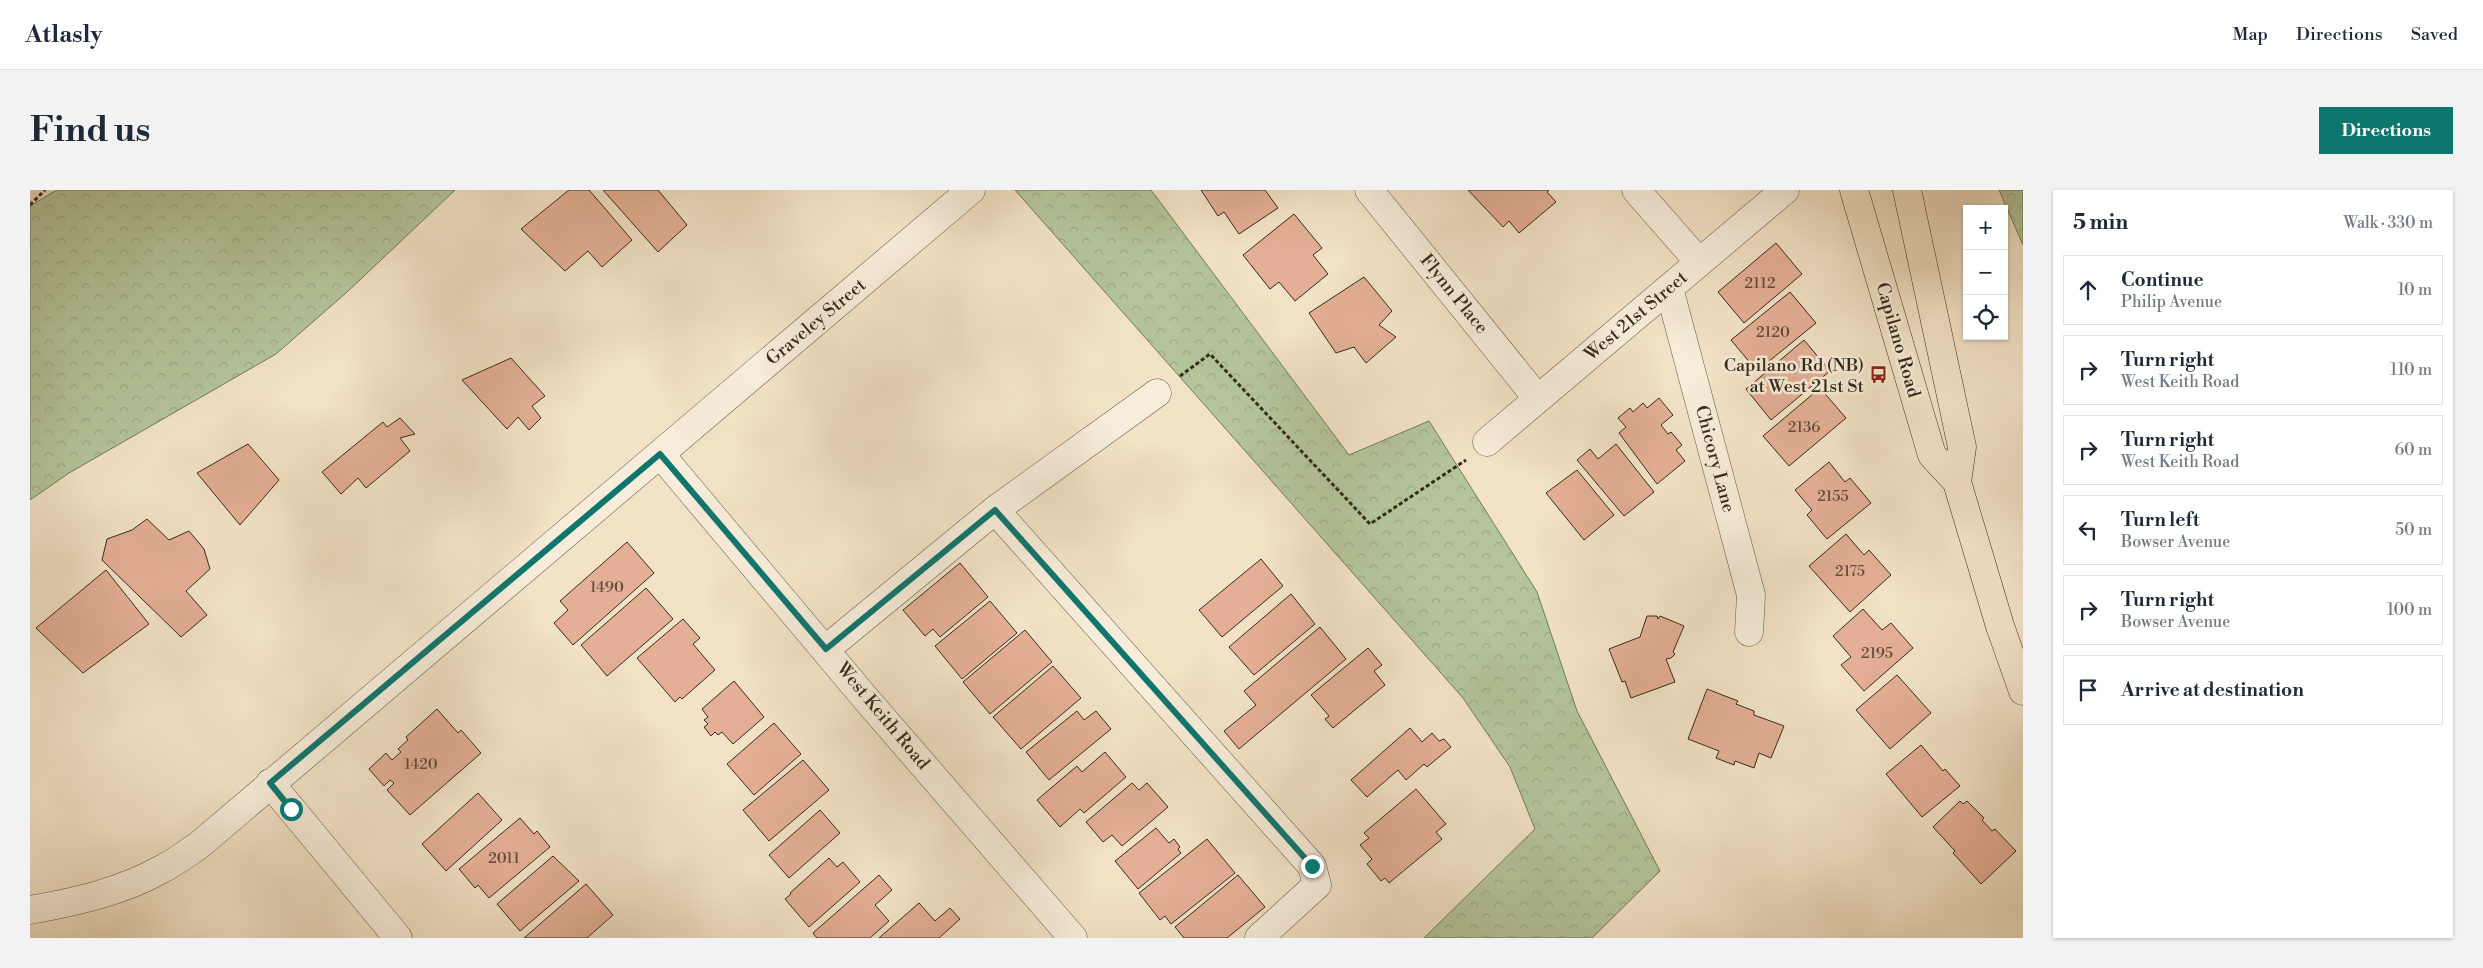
<!DOCTYPE html>
<html lang="en">
<head>
<meta charset="utf-8">
<style>
  :root { --surface:#fff; --page:#f2f2f3; --text:#1f2937; --muted:#747a83; --line:#e0e1e3; --accent:#0f766e }
  body { margin:0; font-family:"Libre Bodoni",serif; background:var(--page); color:var(--text) }
  .controls { position:absolute; right:15px; top:15px; display:grid; overflow:hidden; border-radius:0px; box-shadow:0 1px 4px #0004 }
  .controls button { width:45px; height:45px; display:grid; place-items:center; padding:0; border:0; border-bottom:1px solid var(--line); background:var(--surface); color:var(--text); font:25px sans-serif }
  .stop { position:absolute; width:15px; height:15px; margin:-11px; border:4px solid #0f766e; border-radius:50%; background:#fff }
  .stop.end { background:#0f766e; border-color:#fff; box-shadow:0 1px 5px #0008 }
  .list { margin:0; padding:0; list-style:none }
  h2 { display:flex; justify-content:space-between; align-items:center; height:65px; margin:0; padding:0 20px; font-size:21px }
  h2 small { font-size:16px; font-weight:400; color:var(--muted) }
  .list li { display:grid; grid-template-columns:32px 1fr auto; gap:15px; align-items:center; box-sizing:border-box; height:70px; margin:0 10px 10px; padding:0 10px; border:1px solid var(--line); border-radius:0px }
  .list b { display:block; font-size:19px; white-space:nowrap }
  .list p { margin:0; font-size:16px; white-space:nowrap; color:var(--muted) }
  .list em { font-size:16px; font-style:normal; color:var(--muted) }
  .icon { flex:none; width:28px; height:28px; fill:none; stroke:currentColor; stroke-width:2; stroke-linecap:round; stroke-linejoin:round }
  .map { position:relative; flex:none; width:1993px; height:748px; overflow:hidden; border-radius:0px }
  header { display:flex; align-items:center; gap:30px; box-sizing:border-box; height:70px; padding:0 25px; background:var(--surface); border-bottom:1px solid var(--line) }
  header strong { font-size:24px }
  nav { display:flex; gap:28px; margin-inline-start:auto; font-size:18px }
  .intro { display:flex; align-items:center; justify-content:space-between; box-sizing:border-box; height:120px; padding:0 30px }
  h1 { margin:0; font-size:35px }
  .button { padding:12px 22px; border-radius:0px; background:var(--accent); color:#fff; font-size:18px; font-weight:700 }
  main { display:flex; gap:30px; padding:0 30px }
  aside { flex:1; background:var(--surface); border-radius:0px; box-shadow:0 1px 4px #0004 }
  .map>svg:first-child { display:block }
</style>
</head>
<body>
<header>
<strong>Atlasly</strong>
<nav><a>Map</a><a>Directions</a><a>Saved</a></nav>
</header>
<div class="intro"><h1>Find us</h1><a class="button">Directions</a></div>
<main>
<div class="map">
<svg width="1993" height="748" viewBox="0 0 1993 748">
  <defs>
    <pattern id="forest-crowns" width="20" height="18" patternUnits="userSpaceOnUse" patternTransform="scale(1.25)"><rect width="20" height="18" fill="#b4c59a"/><path d="M2 6a3 3 0 1 1 6 0M12 15a3 3 0 1 1 6 0" fill="none" stroke="#9ba984"/></pattern>
  </defs>
  <rect width="100%" height="100%" fill="#f2e3c6"/>
  <filter id="stains"><feTurbulence type="fractalNoise" baseFrequency=".004" numOctaves="4"/><feColorMatrix values="0 0 0 0 .2 0 0 0 0 .09 0 0 0 0 .02 0 0 0 .5 -.17"/></filter>
  <radialGradient id="worn" r=".72"><stop offset=".6" stop-color="#630" stop-opacity="0"/><stop offset="1" stop-color="#630" stop-opacity=".3"/></radialGradient>
  <path fill="url(#forest-crowns)" stroke="#75785a" d="M27 0H425L316 103 246 164 39 283 0 310V16Z
    M985 0H1121L1319 265 1399 231 1507 402 1547 521 1630 681 1562 748H1394L1505 639 1480 577 1433 508Z
    M1969 0H1993V55Z"/>
  <path fill="#e4af96" stroke="#362b1b" d="M539 0H559L602 50 572 77 558 61 535 81 491 39Z
    M573 0H628L657 35 628 62Z
    M1171 0H1235L1248 18 1209 44 1194 22 1188 26Z
    M1438 0H1519L1517 2 1526 12 1489 43 1479 31 1473 37Z
    M1264 24 1292 58 1283 65 1298 84 1265 111 1249 92 1240 99 1213 65Z
    M1746 53 1772 84 1714 133 1688 102Z
    M1334 87 1362 121 1349 135 1366 147 1336 173 1324 157 1306 163 1279 123Z
    M1760 102 1786 133 1727 181 1701 150Z
    M1774 150 1800 181 1741 230 1716 199Z
    M481 168 515 206 502 216 511 228 499 240 488 227 477 239 432 190Z
    M1790 198 1816 228 1759 276 1733 246Z
    M1629 208 1643 225 1631 235 1638 244 1641 242 1652 255 1646 260 1655 271 1627 294 1589 243 1596 237 1588 228 1600 218 1603 222 1613 213 1617 218Z
    M370 228 385 244 370 248 380 261 336 298 328 288 311 304 292 282 353 232 357 237Z
    M218 254 249 290 210 335 167 283Z
    M1586 254 1624 302 1594 326 1547 270 1560 259 1568 269Z
    M1799 272 1815 292 1820 288 1841 313 1797 349 1777 325 1782 320 1765 300Z
    M1547 280 1584 325 1554 350 1516 303Z
    M117 329 139 350 159 341 174 359 180 379 156 401 177 425 151 447 72 370 77 349 102 340Z
    M1816 344 1834 365 1839 360 1861 385 1820 422 1779 376Z
    M597 352 624 383 543 455 524 433 538 420 530 411Z
    M1231 369 1253 396 1192 447 1169 420Z
    M930 373 958 407 910 447 903 439 895 446 873 420Z
    M76 380 119 434 53 483 6 438Z
    M616 398 643 429 577 486 551 455Z
    M1261 404 1285 434 1224 485 1199 457Z
    M960 411 987 443 932 489 905 456Z
    M1833 419 1852 440 1861 433 1883 458 1834 501 1811 475 1821 467 1803 446Z
    M1617 426H1627L1628 429 1630 426 1654 436 1643 462 1645 464 1641 468 1636 469 1645 492 1601 508 1595 491 1592 492 1579 459 1610 447Z
    M653 429 670 448 663 454 685 480 652 509 650 507 645 512 607 468Z
    M1290 437 1316 469 1209 559 1194 541 1226 515 1214 501Z
    M995 440 1022 472 960 524 933 492Z
    M1338 458 1352 475 1344 481 1355 495 1303 538 1295 529 1299 526 1281 505Z
    M1023 476 1051 508 991 559 963 527Z
    M1867 485 1901 523 1860 559 1826 520Z
    M704 491 734 527 703 554 692 542 688 545 685 542 681 546 674 537 678 534 674 530 678 527 672 519Z
    M1677 499 1708 511 1706 514 1724 521V525L1754 536 1741 568 1729 563 1724 578 1705 571 1704 575 1686 568 1689 561 1658 549Z
    M407 519 428 543 431 540 451 563 380 625 357 600 364 593 360 590 354 596 339 579 356 563 362 570 371 562 368 559 378 550 376 547Z
    M1047 521 1054 530 1066 521 1081 539 1019 590 996 562Z
    M744 533 771 564 724 605 697 574Z
    M1380 538 1392 552 1402 543 1409 551 1414 549 1421 557 1397 577 1394 574 1376 590 1368 580 1337 607 1321 590Z
    M1891 555 1913 581 1915 579 1930 596 1892 627 1856 584Z
    M1075 562 1096 587 1054 623 1050 619 1030 637 1007 610 1047 576 1052 582Z
    M773 570 799 600 739 651 713 620Z
    M1102 593 1109 600 1117 593 1138 617 1092 656 1082 645 1073 652 1056 632Z
    M1386 599 1416 634 1406 642 1412 649 1359 693 1355 688 1351 691 1337 674 1342 669 1330 655 1339 648 1334 643Z
    M448 603 472 630 416 681 392 654Z
    M1930 611 1933 614 1937 611 1954 628 1952 630 1962 641 1965 639 1986 661 1951 694 1923 663 1925 661 1903 637Z
    M790 620 810 643 759 688 739 665Z
    M490 628 504 644 507 641 520 657 459 708 448 695 445 698 429 679Z
    M1126 638 1139 653 1144 649 1150 657 1148 659 1151 663 1108 699 1085 671Z
    M1177 649 1205 683 1141 734 1135 726 1130 730 1109 703Z
    M523 666 549 691 490 741 467 714Z
    M799 668 807 677 813 672 830 692 779 737 755 709 761 704 760 703Z
    M849 685 862 700 845 715 859 731 840 748H787L783 743Z
    M1208 685 1235 717 1197 748H1154L1145 737Z
    M556 694 583 725 557 748H494Z
    M889 713 905 731 920 718 930 729 909 748H849Z"/>
  <g fill="none" stroke-linecap="round" stroke-linejoin="round">
    <defs>
      <path id="minor" d="M1339 0 1508 209
        M1606 0 1669 72
        M1639 98 1721 405 1719 442
        M1457 252 1755 0
        M630 264 836 509 1043 748
        M965 320 1127 203
        M796 459 965 320 1282 676 1287 695 1229 748
        M240 593 368 748
        M0 720C45 712 91 702 132 679 144 673 156 664 168 656L941 0"/>
      <path id="major" d="M1824 0 1902 265 1927 292
        M1877 0 1932 257 1927 292 1970 436 1993 501"/>
    </defs>
    <use href="#minor" stroke="#655946" stroke-width="29"/>
    <use href="#major" stroke="#362b1b" stroke-width="29"/>
    <path stroke="#362b1b" stroke-width="3" stroke-dasharray="4 2.5" stroke-linecap="butt" d="M0 15 15 0
      M1150 186 1180 164 1340 334 1436 270"/>
    <use href="#minor" stroke="#f7edda" stroke-width="28"/>
    <use href="#major" stroke="#f2e3c6" stroke-width="28"/>
  </g>
  <g fill="none" stroke-linecap="round" stroke-linejoin="round">
    <path stroke="#0f766e" stroke-width="6" d="M261 619 240 593 630 264 796 459 965 320 1282 676"/>
  </g>
  <defs>
    <symbol id="bus-bare" viewBox="-9 -9 18 18"><path d="M-5-6H5V4H4V6H2V4H-2V6H-4V4H-5ZM-3.5-4V0h7V-4ZM-3.5 1.2v1.5H-2V1.2ZM2 1.2v1.5H3.5V1.2Z" fill="#8f2418" stroke="#f7edda" stroke-width="2.5" paint-order="stroke"/></symbol>
  </defs>
  <g fill-rule="evenodd">
    <use href="#bus-bare" x="1836" y="172" width="25" height="25"/>
  </g>
  <g text-anchor="middle" dominant-baseline="central" stroke-width="5" stroke-linejoin="round" paint-order="stroke">
    <g font-size="15" fill="#624c3a">
      <text x="1730" y="93">2112</text>
      <text x="1743" y="142">2120</text>
      <text x="1774" y="237">2136</text>
      <text x="1803" y="306">2155</text>
      <text x="1820" y="381">2175</text>
      <text x="577" y="397">1490</text>
      <text x="1847" y="463">2195</text>
      <text x="391" y="574">1420</text>
      <text x="474" y="668">2011</text>
    </g>
    <g font-size="18" fill="#362b1b" stroke="#f7edda">
      <text transform="translate(1424 104) rotate(51)">Flynn Place</text>
      <text transform="translate(1606 126) rotate(-40)">West 21st Street</text>
      <text transform="translate(786 132) rotate(-40)">Graveley Street</text>
      <text transform="translate(1868 150) rotate(74)">Capilano Road</text>
      <text transform="translate(1685 269) rotate(75)">Chicory Lane</text>
      <text transform="translate(853 526) rotate(50)">West Keith Road</text>
    </g>
    <g font-size="18" fill="#362b1b" stroke="#f7edda" text-anchor="end">
      <text x="1834" y="175">Capilano Rd (NB)<tspan x="1834" dy="21">at West 21st St</tspan></text>
    </g>
  </g>
  <rect width="100%" height="100%" filter="url(#stains)"/>
  <rect width="100%" height="100%" fill="url(#worn)"/>
</svg>
<div class="controls">
<button>+</button>
<button>−</button>
<button><svg class="icon" aria-label="locate" viewBox="0 0 24 24"><circle cx="12" cy="12" r="6"/><path d="M12 2v4M12 18v4M2 12h4M18 12h4"/></svg></button>
</div>
<div class="stop" style="left:261px;top:619px"></div>
<div class="stop end" style="left:1282px;top:676px"></div>
</div>
<aside>
<h2>5 min<small>Walk · 330 m</small></h2>
<ul class="list">
<li><svg class="icon" aria-label="ahead" viewBox="0 0 24 24"><path d="M12 20V5M6 11l6-6 6 6"/></svg><div><b>Continue</b><p>Philip Avenue</p></div><em>10 m</em></li>
<li><svg class="icon" aria-label="right" viewBox="0 0 24 24"><path d="M7 20v-9h11M14 6l5 5-5 5"/></svg><div><b>Turn right</b><p>West Keith Road</p></div><em>110 m</em></li>
<li><svg class="icon" aria-label="right" viewBox="0 0 24 24"><path d="M7 20v-9h11M14 6l5 5-5 5"/></svg><div><b>Turn right</b><p>West Keith Road</p></div><em>60 m</em></li>
<li><svg class="icon" aria-label="left" viewBox="0 0 24 24"><path d="M17 20v-9H6M10 6l-5 5 5 5"/></svg><div><b>Turn left</b><p>Bowser Avenue</p></div><em>50 m</em></li>
<li><svg class="icon" aria-label="right" viewBox="0 0 24 24"><path d="M7 20v-9h11M14 6l5 5-5 5"/></svg><div><b>Turn right</b><p>Bowser Avenue</p></div><em>100 m</em></li>
<li><svg class="icon" aria-label="arrive" viewBox="0 0 24 24"><path d="M6 21V4h12l-3 4 3 4H6"/></svg><div><b>Arrive at destination</b></div></li>
</ul>
</aside>
</main>
</body>
</html>
